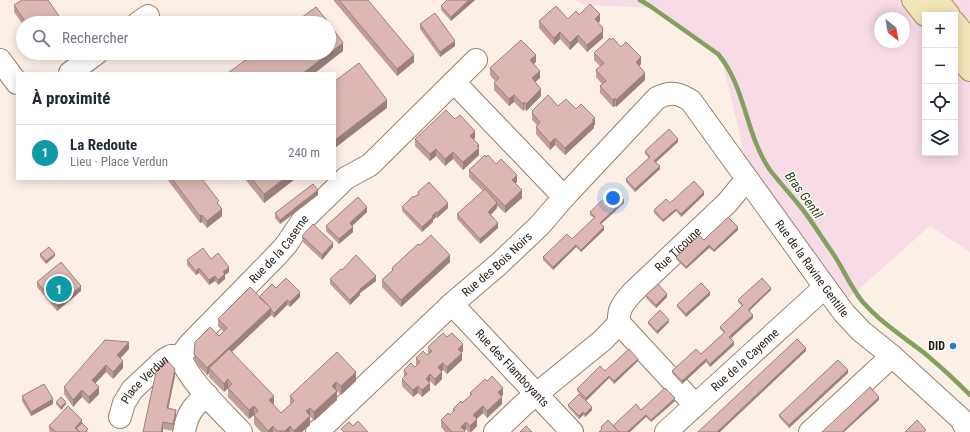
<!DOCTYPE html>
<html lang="fr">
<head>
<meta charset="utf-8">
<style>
  :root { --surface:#fff; --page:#f6f6f7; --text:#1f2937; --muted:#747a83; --line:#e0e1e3; --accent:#7c3aed }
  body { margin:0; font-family:"Roboto Condensed",sans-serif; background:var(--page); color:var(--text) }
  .controls { position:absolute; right:12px; top:12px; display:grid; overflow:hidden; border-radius:0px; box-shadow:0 2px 10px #0003 }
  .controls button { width:36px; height:36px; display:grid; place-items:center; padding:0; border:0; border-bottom:1px solid var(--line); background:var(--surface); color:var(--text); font:20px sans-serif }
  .compass { position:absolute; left:874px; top:12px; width:36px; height:36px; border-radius:50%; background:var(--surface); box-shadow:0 2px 10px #0003; rotate:149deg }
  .you { position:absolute; left:613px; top:198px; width:14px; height:14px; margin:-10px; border:3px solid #fff; border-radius:50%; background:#1a73e8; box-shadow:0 0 0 6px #1a73e833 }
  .badge { display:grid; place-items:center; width:26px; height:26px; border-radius:50%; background:var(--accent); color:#fff; font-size:13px; font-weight:700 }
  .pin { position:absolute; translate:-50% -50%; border:2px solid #fff; box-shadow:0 1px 4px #0006 }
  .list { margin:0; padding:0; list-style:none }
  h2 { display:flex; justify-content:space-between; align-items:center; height:52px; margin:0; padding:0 16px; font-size:17px }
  h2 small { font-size:13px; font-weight:400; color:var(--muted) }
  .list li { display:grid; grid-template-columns:26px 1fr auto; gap:12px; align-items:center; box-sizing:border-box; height:56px; padding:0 16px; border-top:1px solid var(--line) }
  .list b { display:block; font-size:15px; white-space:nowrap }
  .list p { margin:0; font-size:13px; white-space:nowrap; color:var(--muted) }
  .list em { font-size:13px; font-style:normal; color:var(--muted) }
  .icon { flex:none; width:22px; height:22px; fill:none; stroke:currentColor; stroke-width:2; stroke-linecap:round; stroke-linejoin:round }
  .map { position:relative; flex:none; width:970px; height:432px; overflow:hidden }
  .search { position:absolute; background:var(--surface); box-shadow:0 2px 10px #0003; left:16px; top:16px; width:320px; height:44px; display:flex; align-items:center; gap:10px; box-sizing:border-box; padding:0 14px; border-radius:22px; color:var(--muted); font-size:15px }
  .panel { position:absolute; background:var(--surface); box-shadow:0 2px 10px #0003; left:16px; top:72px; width:320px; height:108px; border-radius:0px }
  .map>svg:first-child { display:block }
</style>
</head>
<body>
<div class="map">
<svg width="970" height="432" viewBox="0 0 970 432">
  <rect width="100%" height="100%" fill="#fcf0e6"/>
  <path fill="#f7dce7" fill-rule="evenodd" d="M575 0H970V252L930 226 843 303 759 215 722 61 659 8 583 5ZM925 15H955V153H925ZM880 18H904V42H880Z"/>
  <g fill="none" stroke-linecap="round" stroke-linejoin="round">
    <path stroke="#82a15d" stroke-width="4.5" d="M640 0 650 6 718 54C746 87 745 134 770 170 780 183 792 196 803 210 813 223 822 238 832 252 843 268 850 286 862 301 879 321 902 336 923 352 939 365 955 380 970 395"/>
    <defs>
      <g id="minor">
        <path d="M138 23 148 16"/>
        <path d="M0 60 17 83"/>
        <path d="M70 73 97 53"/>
        <path d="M454 82 564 197"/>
        <path id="s1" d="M452 304 572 432"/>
        <path id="s2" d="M695 405 619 323C618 308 623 304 632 293L727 203 747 179"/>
        <path id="s3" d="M120 417 124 403 132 390 164 360 171 356 180 357"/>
        <path d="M184 432C187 414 193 406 207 395"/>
        <path id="s4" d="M241 432C221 410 192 385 180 357L189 345 278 254 286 245 303 220 346 178 370 165 476 60"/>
        <path id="s5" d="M317 432 452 304 499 264 540 225 564 197 657 98C670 91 679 93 691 101L825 287 844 313 861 331 892 356 961 419 968 432"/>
        <path d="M495 432 523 405 603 340 619 323"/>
        <path id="s6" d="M666 432 825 287"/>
        <path d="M810 432 892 356"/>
      </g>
      <path id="major" d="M913 0 925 15
        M937 0 949 15
        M955 23 970 42
        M955 52 970 70"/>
    </defs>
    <use href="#minor" stroke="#9a7f6a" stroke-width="24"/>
    <use href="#major" stroke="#a59460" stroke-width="24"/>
    <use href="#minor" stroke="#fff" stroke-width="22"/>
    <use href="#major" stroke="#f2e5b8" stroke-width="22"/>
  </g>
  <path fill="#be9d9a" d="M334 0H368L414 62 397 76 334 1Z
    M475 0 451 21 441 10V6Z
    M14 5 64 23H23V25L14 12Z
    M579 15 600 21 598 23 603 28V38L587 52 578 42 570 50 560 39 554 45 539 28V21L568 19Z
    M420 24 455 46 440 57 420 29Z
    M611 40 621 47 641 64 639 66 645 80 616 107 615 106 613 107 600 93V86L602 84 596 77V70L600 66 594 60V53Z
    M43 53H58L48 60Z
    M536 62 533 64 540 78 535 82 541 96 526 111 524 109 523 111 514 102 509 106 494 90V83L495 81 490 75V68Z
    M558 106 576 109 595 125H594V128L565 155 555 145 550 150 536 134V127L537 125 532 120V111Z
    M455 119 475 138 474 139 479 145V155L463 170 453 159 445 166 436 156 430 161 415 146V139Z
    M678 142 656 162 660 169 635 192 626 182V179L649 158 645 154V151Z
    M496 164 517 182 515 184 522 198 505 213 497 206V208L491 215 498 228 480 244 457 219V214L483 191 469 177V170Z
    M167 179H202L219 206 222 216 207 228 202 222 200 223Z
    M245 179H295L264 203Z
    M418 192 448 208 437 218 436 217 433 220V222L422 232 402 211V207L418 194Z
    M318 195 280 224 275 218V213Z
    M704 195 681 217 676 211 663 222 654 213V210L670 203Z
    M624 203 601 224 604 230 581 252 576 247 553 270 543 260V257L572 239 594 218 590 215V212Z
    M367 212 352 226 353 232 339 244 326 231V226Z
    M738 230 714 252 709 248 686 269 676 259V257L704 240Z
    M302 236 333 247 322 260 302 241Z
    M420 245 450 262 401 307 382 287V280L392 271V268Z
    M40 254 55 256 46 264 40 257Z
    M211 259 229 272 225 275V279L218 285 215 281 209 285 199 273 196 275 187 265V260Z
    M342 270 376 281 360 293V295L350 305 330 284V279Z
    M37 282 81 291 57 311 37 287Z
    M276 288 300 297 290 307 287 305 274 318 271 315 232 352 274 405 281 413 290 405V396L337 352 356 381 341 395 337 391V400L314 421 310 416V425L302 432H261L254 424V415L249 419 228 397V388L224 392 209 377V373L207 375 194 361 195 342 219 336 224 332 218 326V319Z
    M771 290 749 311 753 318 731 338 734 345 710 367 706 362 682 384 672 373V371L701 354 724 333 720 329V327L742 306 738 302V300Z
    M646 295 667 297 656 308 646 298Z
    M710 295 686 317 677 307V305Z
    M648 322H669L657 334 648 324Z
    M447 337 463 351 461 353 462 360 447 374 443 370 442 371V379L435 386 430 381 429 382 430 390 422 397 418 393 413 397 402 386V379L404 377V370L415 367 416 366V358L427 355 428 354V347Z
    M129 349 120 358 123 368 113 379 106 372 95 383 99 394 89 404 82 397 73 407 64 394V387Z
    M638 361 614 384 609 378 586 401 577 391V389Z
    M848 373 789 428 779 417V415Z
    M175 376 168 409 176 417 173 431 163 429 143 432Z
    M487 381 503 395 501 396 502 404 487 418 483 413 477 419V426L471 432H468L466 429 465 431V432H445L441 427V420L450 415 453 412V409L462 403 470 396V393Z
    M22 396 53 404 31 416 22 401Z
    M675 401 651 422 646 417 601 431V427L613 426 641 410Z
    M56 402 66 404 61 410 56 404Z
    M568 405 592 410 585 417 583 415 579 419 568 407Z
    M82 423 88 432H50L49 430V426Z"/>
  <path fill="#9b807d" d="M469 0H475L451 21V17Z
    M600 14V21L595 26V19Z
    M603 28V38L587 52V45Z
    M560 32V39L554 45V38Z
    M578 35V42L570 50V43Z
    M455 41V46L440 57V52Z
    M343 43V51L315 73H303Z
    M48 53H58L48 60Z
    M414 55V62L397 76V69Z
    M536 55V62L530 68V60Z
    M641 57V64L636 69V62Z
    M540 71V78L532 85V78Z
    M645 73V80L616 107V100Z
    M541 89V96L526 111V104Z
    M514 95V102L509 106V99Z
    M615 98V106L613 107V100Z
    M387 100V108L335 148V140Z
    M524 102V109L523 111V104Z
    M595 118V125H594V128L565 155V148Z
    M475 131V138L470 143V136Z
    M555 138V145L550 150V143Z
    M678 139V142L654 164V161Z
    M479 145V155L463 170V162Z
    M436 149V156L430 161V154Z
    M453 152V159L445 166V159Z
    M660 166V169L635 192V189Z
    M517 175V182L512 187V180Z
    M284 179H295L264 203V194Z
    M318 190V195L280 224V220Z
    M522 190V198L505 213V206Z
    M704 192V195L681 217V214Z
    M624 200V203L600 225V223Z
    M448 203V208L437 218V213Z
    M497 203V208L488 217V212Z
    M367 207V212L350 228V223Z
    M222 209V216L207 228V221Z
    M676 209V211L663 222V220Z
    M436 212V217L433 220V222L422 232V227Z
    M202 215V222L200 223V216Z
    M498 223V228L480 244V239Z
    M353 227V232L339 244V239Z
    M604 227V230L581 252V250Z
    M738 227V230L714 252V250Z
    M333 243V247L322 260V255Z
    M576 245V247L553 270V267Z
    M709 245V248L686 269V267Z
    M55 254V256L46 264V261Z
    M450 255V262L401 307V300Z
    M229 267V272L225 275V279L218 285V280L223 272Z
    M199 268V273L196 275V271Z
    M215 276V281L209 285V280Z
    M376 276V281L360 293V295L350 305V300L360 289Z
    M81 286V291L57 311V306Z
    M771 288V290L748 312V310Z
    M300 292V297L290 307V302Z
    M710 292V295L686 317V314Z
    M667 294V297L656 308V305Z
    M287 300V305L274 318V313Z
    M271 308V315L211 371 209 368V373L207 375V368Z
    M753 315V318L729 340V337Z
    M669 320V322L657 334V331Z
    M129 342V349L117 362V355Z
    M734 342V345L710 367V364Z
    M463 344V351L458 356V349Z
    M806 348V351L720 432H717Z
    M462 353V360L447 374V367Z
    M638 359V361L614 384V381Z
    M706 359V362L682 384V381Z
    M123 361V368L113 379V372Z
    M443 363V370L438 374V367Z
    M106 365V372L92 387V380Z
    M175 369V376L167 415V408Z
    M848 370V373L789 428V425Z
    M356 372V381L341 395V386Z
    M442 372V379L435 386V379Z
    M430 374V381L426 386V379Z
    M609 376V378L586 401V398Z
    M228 379V388L224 392V384Z
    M336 382V391L332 386Z
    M430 383V390L422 397V390Z
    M418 386V393L413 397V390Z
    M99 387V394L89 404V397Z
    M503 388V395L498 399V392Z
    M82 390V397L73 407V400Z
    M337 391V400L314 421V412Z
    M274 396V405L269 400Z
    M502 397V404L487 418V411Z
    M879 397V400L844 432H842Z
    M675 398V401L651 422V420Z
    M53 399V404L31 416V412Z
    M66 402V404L61 410V407Z
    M254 406V415L249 419V410Z
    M483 406V413L473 422V415Z
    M592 407V410L585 417V414Z
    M310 408V425L302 432H294V431L306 411Z
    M176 410V417L173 431V424Z
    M583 412V415L579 419V416Z
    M646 415V417L630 432H627Z
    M477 419V426L471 432H470V426Z
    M82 420V425L76 431 75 428Z
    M163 422V432H161Z
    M466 422V429L463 432 461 427Z
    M273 426V432H268V431Z
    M290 426V432H285V431Z"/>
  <path fill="#ddb7b3" stroke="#9b807d" d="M22 0H48L64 23H26L14 5Z
    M339 0H368L414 55 397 69Z
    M447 0H469L451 17 441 6Z
    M590 4 600 14 595 19 603 28 602 29 603 31 587 45 578 35 570 43 560 32 554 38 539 21 556 6 568 19 576 11 579 15Z
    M316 7 329 23H294Z
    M435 13 455 41 440 52 420 24Z
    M329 23 343 43 303 73H228L255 53H329Z
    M610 38 611 40 613 38 621 47 626 42 641 57 636 62 645 73 616 100 615 98 613 100 600 86 606 81 596 70 604 63 594 53Z
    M521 40 536 55 530 60 540 71 532 78 541 89 526 104 524 102 523 104 514 95 509 99 494 83 499 78 490 68Z
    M359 63 387 100 335 140V81Z
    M548 95 558 106 566 99 576 109 581 104 595 118 592 120 594 121 565 148 555 138 550 143 536 127 540 122 532 113 533 112 532 111Z
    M446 110 455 119 460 115 475 131 470 136 479 145 477 146 479 148 463 162 453 152 445 159 436 149 430 154 415 139Z
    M669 129 678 139 654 161 660 166 635 189 626 179 650 157 645 151Z
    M485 155 486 157 488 155 496 164 501 159 517 175 512 180 522 190 505 206 469 170Z
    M172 179H202L219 201 217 203 222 209 207 221 202 215 200 216Z
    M252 179H284L264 194Z
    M694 181 704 192 681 214 676 209 663 220 654 210 666 199 670 203Z
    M429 182 448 203 437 213 436 212 432 216 433 217 422 227 402 207 413 196 414 197 419 194 418 192Z
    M313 184 318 190 280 220 275 213Z
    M485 189 497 203 488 212 498 223 480 239 457 214Z
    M614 189 624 200 600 223 604 227 581 250 576 245 553 267 543 257 567 234 572 239 595 217 590 212Z
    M358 197 367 207 350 223 353 227 339 239 326 226Z
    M728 217 738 227 714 250 709 245 686 267 676 257 699 235 704 240Z
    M313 224 333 243 322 255 302 236Z
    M431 235 450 255 401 300 382 280 393 270 392 268 418 244 420 245Z
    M49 247 55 254 46 261 40 254Z
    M203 248 211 259 218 253 229 267 223 272 225 274 218 280 215 276 209 280 199 268 196 271 187 260Z
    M356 255 376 276 360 289V290L350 300 330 279 341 269 342 270Z
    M61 262 81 286 57 306 37 282Z
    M286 278 300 292 290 302 287 300 274 313 271 310V308L259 297 272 284 276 288Z
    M762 278 771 288 748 310 753 315 729 337 734 342 710 364 706 359 682 381 672 371 696 349 701 354 725 332 720 327 743 305 738 300Z
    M701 283 710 292 686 314 677 305Z
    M658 284 667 294 656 305 646 295Z
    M250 287 271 308 207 368 194 354 195 342 210 327 219 336 227 328 218 319Z
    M660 310 669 320 657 331 648 322Z
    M443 333 447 337 452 333 463 344 458 349 462 353 447 367 443 363 438 367 442 372 435 379 430 374 426 379 430 383 422 390 418 386 413 390 402 379 407 374 404 370 411 363 415 367 420 362 416 358 423 351 427 355 432 351 428 347Z
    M797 339 806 348 717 432H698Z
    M105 340 129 342 117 355 123 361 113 372 106 365 92 380 99 387 89 397 82 390 73 400 64 387Z
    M229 349 274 396 269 400 281 413 294 401 290 396 337 352 356 372 341 386 336 382 332 386 337 391 314 412 310 408 306 411 310 416 294 431 290 426 285 431H277L273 426 268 431 254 415 258 411 254 406 249 410 228 388 232 384 228 379 224 384 209 368Z
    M629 349 638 359 614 381 609 376 586 398 577 389 600 366 605 371Z
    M166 359 175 369 167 408 176 410 173 424 163 422 161 432H143L156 372Z
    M838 360 848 370 789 425 779 415Z
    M492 376 503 388 498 392 502 397 487 411 483 406 473 415 477 419 470 426 466 422 461 427 465 431 464 432H452L441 420 448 413 450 415 455 410 453 409 461 401 462 403 472 394 470 393 485 379 487 381Z
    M44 384 53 399 31 412 22 396Z
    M870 387 879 397 842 432H822Z
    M665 388 675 398 651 420 646 415 627 432H619L613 426 636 404 641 410Z
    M579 394 592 407 585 414 583 412 579 416 568 405Z
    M61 397 66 402 61 407 56 402Z
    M68 406 82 420 75 428 80 432H56L49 426Z
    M608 420 619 432H599L602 429 601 427Z
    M917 420 926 430 924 432H905Z
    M358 421 368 432H344L341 429 349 422 353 426Z
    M82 423 88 429 85 432H80L76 429Z
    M526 426 532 432H520Z"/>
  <circle fill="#1d81cc" stroke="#fff" stroke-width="1.5" cx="953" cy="346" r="4"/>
  <g text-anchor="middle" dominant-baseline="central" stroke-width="3" stroke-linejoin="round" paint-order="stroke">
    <g font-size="12" fill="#271d14" stroke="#fff">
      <text stroke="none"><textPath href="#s4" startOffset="244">Rue de la Caserne</textPath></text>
      <text stroke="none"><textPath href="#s2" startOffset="209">Rue Ticoune</textPath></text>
      <text stroke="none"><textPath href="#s5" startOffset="246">Rue des Bois Noirs</textPath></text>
      <text stroke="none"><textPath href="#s5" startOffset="720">Rue de la Ravine Gentille</textPath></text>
      <text stroke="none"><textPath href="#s6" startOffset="107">Rue de la Cayenne</textPath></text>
      <text stroke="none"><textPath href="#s1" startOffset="88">Rue des Flamboyants</textPath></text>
      <text stroke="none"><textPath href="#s3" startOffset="46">Place Verdun</textPath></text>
    </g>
    <g font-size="12" font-weight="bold" fill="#271d14" stroke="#fff" text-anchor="end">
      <text x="945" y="346">DID</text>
    </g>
    <g font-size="13" font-style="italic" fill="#293d0b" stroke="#fff">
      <text transform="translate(804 195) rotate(54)">Bras Gentil</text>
    </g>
  </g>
</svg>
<div class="controls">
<button>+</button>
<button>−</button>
<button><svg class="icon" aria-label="locate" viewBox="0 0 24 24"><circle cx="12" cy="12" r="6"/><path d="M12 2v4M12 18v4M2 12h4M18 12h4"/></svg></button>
<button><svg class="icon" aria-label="layers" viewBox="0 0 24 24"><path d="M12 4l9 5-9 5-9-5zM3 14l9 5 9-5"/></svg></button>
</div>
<svg class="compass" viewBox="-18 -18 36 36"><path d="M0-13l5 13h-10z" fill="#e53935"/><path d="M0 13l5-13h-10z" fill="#747a83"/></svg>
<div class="you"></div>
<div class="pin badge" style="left:59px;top:289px;background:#0f9aa8">1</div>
<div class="search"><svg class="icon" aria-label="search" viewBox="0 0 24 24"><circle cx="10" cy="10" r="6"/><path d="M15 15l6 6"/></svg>Rechercher</div>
<section class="panel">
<h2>À proximité<small></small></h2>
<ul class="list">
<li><span class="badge" style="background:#0f9aa8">1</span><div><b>La Redoute</b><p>Lieu · Place Verdun</p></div><em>240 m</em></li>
</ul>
</section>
</div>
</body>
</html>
